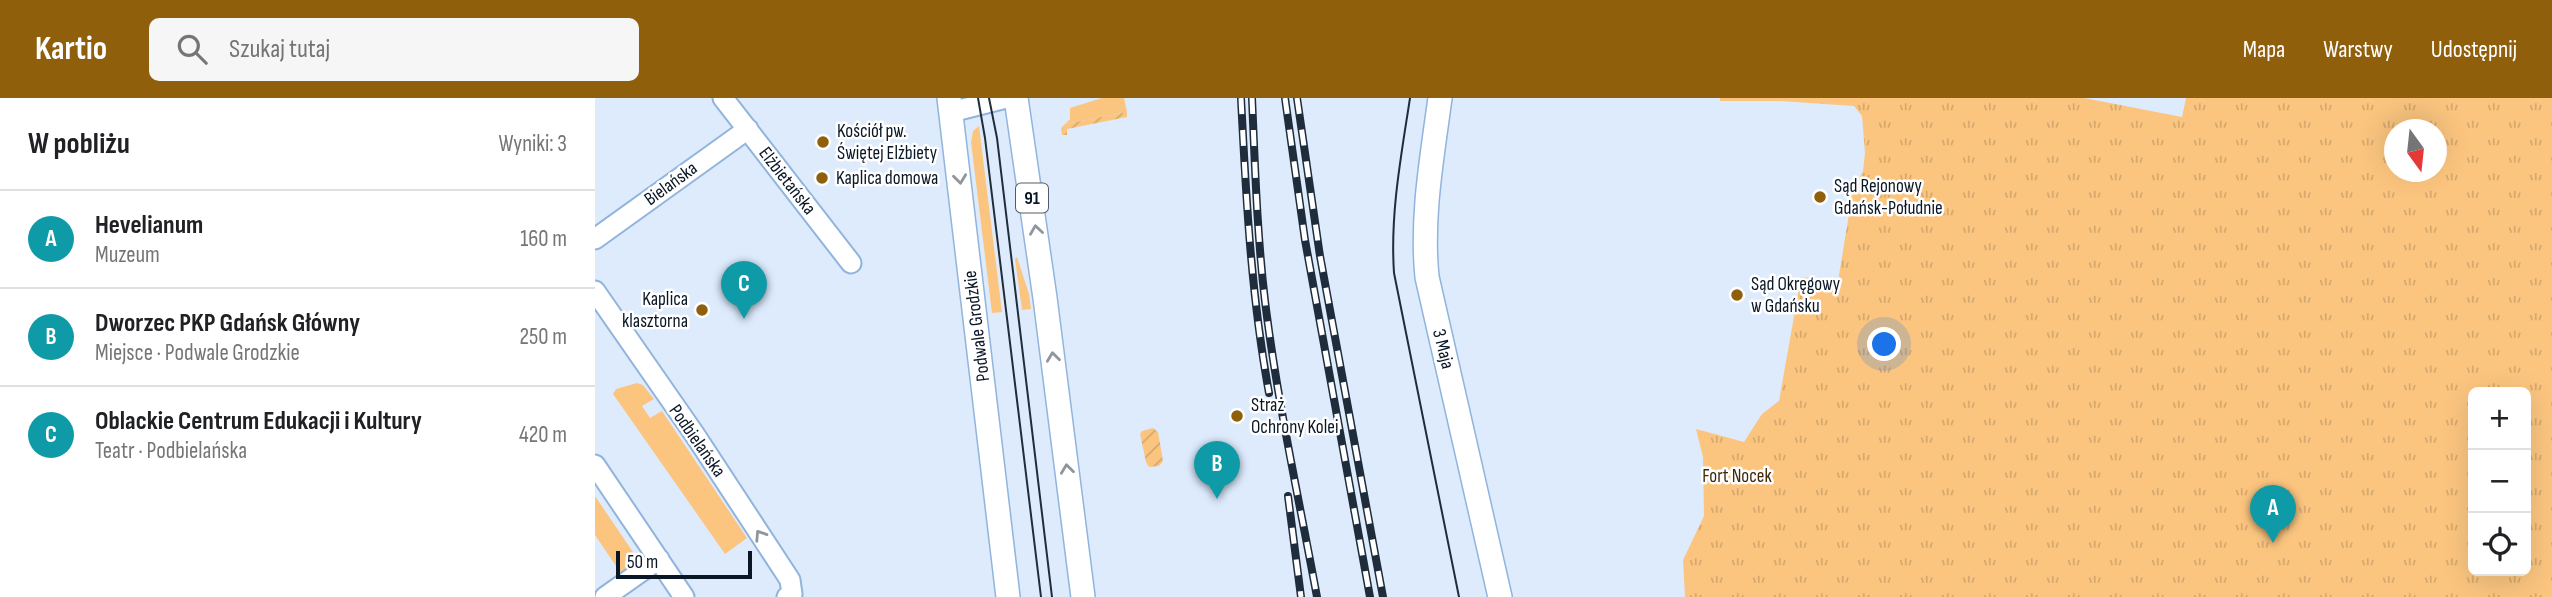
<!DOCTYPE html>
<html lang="pl">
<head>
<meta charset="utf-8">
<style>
  :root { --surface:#fff; --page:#f6f6f6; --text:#202124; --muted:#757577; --line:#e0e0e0; --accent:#8f5f0b }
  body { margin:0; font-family:"Sofia Sans Condensed",sans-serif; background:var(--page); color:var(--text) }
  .controls { position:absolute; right:21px; bottom:21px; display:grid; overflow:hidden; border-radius:10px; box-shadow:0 7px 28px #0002 }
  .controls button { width:63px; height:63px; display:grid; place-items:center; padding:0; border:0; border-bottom:2px solid var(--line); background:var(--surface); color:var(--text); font:35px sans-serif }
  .compass { position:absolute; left:1789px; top:21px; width:63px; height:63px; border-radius:50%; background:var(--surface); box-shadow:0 7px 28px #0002; rotate:165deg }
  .scale { position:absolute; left:21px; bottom:18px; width:136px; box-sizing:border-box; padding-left:7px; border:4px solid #091625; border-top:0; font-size:19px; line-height:24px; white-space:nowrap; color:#091625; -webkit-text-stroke:5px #fff; paint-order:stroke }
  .you { position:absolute; left:1290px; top:247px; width:24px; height:24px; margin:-18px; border:5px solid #fff; border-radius:50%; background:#1a73e8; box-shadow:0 0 0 10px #1a73e833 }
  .badge { display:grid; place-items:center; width:46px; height:46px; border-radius:50%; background:var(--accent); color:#fff; font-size:23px; font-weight:700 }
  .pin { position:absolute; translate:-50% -58px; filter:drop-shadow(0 2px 4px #0008) }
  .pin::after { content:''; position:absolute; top:37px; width:24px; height:21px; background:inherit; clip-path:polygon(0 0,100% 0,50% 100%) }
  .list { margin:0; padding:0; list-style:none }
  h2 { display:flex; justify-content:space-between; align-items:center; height:91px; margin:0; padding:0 28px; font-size:30px }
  h2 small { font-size:23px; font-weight:400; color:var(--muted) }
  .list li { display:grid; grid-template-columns:46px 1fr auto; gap:21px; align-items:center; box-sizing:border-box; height:98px; padding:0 28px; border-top:2px solid var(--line) }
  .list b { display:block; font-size:26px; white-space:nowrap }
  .list p { margin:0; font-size:23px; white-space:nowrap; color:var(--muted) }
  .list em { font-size:23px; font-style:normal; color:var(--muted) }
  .icon { flex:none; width:38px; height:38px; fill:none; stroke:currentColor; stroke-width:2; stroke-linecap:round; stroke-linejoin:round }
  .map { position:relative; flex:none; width:1957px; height:499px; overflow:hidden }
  header { display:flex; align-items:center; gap:42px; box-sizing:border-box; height:98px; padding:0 35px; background:var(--accent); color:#fff }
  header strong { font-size:33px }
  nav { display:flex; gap:38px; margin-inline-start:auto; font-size:24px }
  .search { width:490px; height:63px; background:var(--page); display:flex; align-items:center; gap:18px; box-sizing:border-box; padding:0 24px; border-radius:10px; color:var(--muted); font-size:26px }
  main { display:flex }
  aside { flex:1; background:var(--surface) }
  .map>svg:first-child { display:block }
</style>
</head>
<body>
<header>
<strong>Kartio</strong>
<div class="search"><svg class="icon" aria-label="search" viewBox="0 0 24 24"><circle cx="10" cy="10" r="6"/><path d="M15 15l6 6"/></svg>Szukaj tutaj</div>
<nav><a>Mapa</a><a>Warstwy</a><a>Udostępnij</a></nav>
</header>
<main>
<aside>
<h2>W pobliżu<small>Wyniki: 3</small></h2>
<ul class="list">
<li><span class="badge" style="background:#0f9aa8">A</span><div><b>Hevelianum</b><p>Muzeum</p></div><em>160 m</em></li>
<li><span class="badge" style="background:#0f9aa8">B</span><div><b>Dworzec PKP Gdańsk Główny</b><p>Miejsce · Podwale Grodzkie</p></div><em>250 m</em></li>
<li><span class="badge" style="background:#0f9aa8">C</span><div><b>Oblackie Centrum Edukacji i Kultury</b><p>Teatr · Podbielańska</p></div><em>420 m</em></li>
</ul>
</aside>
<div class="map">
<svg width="1957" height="499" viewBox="0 0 1957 499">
  <defs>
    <pattern id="park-tufts" width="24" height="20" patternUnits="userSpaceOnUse" patternTransform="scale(1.75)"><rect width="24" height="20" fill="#fbc57f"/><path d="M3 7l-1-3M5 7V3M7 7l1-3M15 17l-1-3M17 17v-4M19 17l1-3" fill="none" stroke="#d6a86e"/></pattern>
    <pattern id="garden-furrows" width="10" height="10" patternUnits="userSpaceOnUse" patternTransform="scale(1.75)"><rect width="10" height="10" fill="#fbc57f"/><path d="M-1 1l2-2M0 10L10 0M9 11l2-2" fill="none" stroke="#d6a86e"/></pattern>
  </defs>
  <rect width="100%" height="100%" fill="#ddebfd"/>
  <path fill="#fbc57f" d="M507 0H529L532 14 470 26 475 21V10Z
    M384 28 407 214 397 215 376 44 378 33Z
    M422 159 434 196 436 211 427 212 420 161Z
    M42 285 48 287 59 301 47 308 55 320 67 313 152 440 130 456 18 296 21 291Z
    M0 398 42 460 27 477 0 437Z"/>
  <path fill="url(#park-tufts)" fill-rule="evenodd" d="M1125 0H1489L1587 19 1591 0H1957V499H1090L1088 462 1109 418 1108 359 1101 331 1149 344 1167 316 1184 303 1206 179 1243 183 1258 92 1268 73 1270 55 1267 18 1259 8 1185 3H1125ZM1800 32H1842V74H1800ZM1878 294H1931V473H1878Z"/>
  <path fill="url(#garden-furrows)" d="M532 14V19L472 31V37H467L466 30 470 26Z
    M558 330 563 334 568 363 564 368 554 369 551 364 545 336 547 333Z"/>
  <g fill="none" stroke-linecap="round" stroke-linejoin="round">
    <defs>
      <path id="minor" d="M128 0 256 165
        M356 14 411 0
        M0 141 153 31
        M0 193 100 337 195 482 197 496 192 499
        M0 367 89 499
        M10 499 64 461"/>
      <path id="major" d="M354 0 413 499
        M421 0 450 200 488 499
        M845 0C837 60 826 119 832 179L905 499"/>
    </defs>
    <use href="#minor" stroke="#91b4dd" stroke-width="23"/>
    <use href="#major" stroke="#91b4dd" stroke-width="26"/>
    <use href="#minor" stroke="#fff" stroke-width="19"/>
    <use href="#major" stroke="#fff" stroke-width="23"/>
    <path stroke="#1f2c3c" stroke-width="2" d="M383 0 390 40 446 499
      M394 0 402 40 457 499
      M815 0C806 59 795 116 799 175L864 499"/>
    <defs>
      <path id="rail" d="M646 0C651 99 656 197 674 295
        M657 0C660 68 662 136 670 203 682 302 704 401 722 499
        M690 0 710 142 775 499
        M702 0 725 158 788 499
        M693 398 706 499"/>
    </defs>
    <use href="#rail" stroke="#1f2c3c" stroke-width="8"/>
    <use href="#rail" stroke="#fff" stroke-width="5" stroke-dasharray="16" stroke-linecap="butt"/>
  </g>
  <defs><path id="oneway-chevron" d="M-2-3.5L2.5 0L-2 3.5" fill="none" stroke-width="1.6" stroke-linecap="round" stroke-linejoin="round" transform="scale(1.75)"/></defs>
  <g stroke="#90969d">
    <use href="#oneway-chevron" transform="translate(365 81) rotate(83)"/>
    <use href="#oneway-chevron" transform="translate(441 132) rotate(-98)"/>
    <use href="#oneway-chevron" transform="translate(458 259) rotate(-97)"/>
    <use href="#oneway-chevron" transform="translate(472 371) rotate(-97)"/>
    <use href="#oneway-chevron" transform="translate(165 437) rotate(-123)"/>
  </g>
  <g fill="#8f5f0b" stroke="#fff" stroke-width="2.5">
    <circle cx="228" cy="44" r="7"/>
    <circle cx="227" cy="80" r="7"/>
    <circle cx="1225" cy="99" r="7"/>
    <circle cx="1142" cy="197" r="7"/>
    <circle cx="107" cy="212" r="7"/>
    <circle cx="642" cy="318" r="7"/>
  </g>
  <g text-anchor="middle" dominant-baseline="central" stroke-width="5" stroke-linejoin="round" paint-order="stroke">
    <rect fill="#fff" stroke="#535c66" stroke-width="2" x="421" y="85.5" width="32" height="29" rx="5"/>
    <g font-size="18" font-weight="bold" fill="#091625">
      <text x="437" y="100">91</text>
    </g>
    <g font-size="19" fill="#091625" stroke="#fff" text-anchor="start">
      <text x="242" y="33">Kościół pw.<tspan x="242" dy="22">Świętej Elżbiety</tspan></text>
      <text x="241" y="80">Kaplica domowa</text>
      <text x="1239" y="88">Sąd Rejonowy<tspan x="1239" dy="22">Gdańsk-Południe</tspan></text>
      <text x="1156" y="186">Sąd Okręgowy<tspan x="1156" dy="22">w Gdańsku</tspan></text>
      <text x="93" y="201" text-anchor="end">Kaplica<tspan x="93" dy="22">klasztorna</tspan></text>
      <text x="656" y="307">Straż<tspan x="656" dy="22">Ochrony Kolei</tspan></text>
    </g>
    <g font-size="19" fill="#091625" stroke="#fff">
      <text transform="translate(192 83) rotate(52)">Elżbietańska</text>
      <text transform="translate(76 86) rotate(-36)">Bielańska</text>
      <text transform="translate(382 228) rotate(-97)">Podwale Grodzkie</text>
      <text transform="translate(848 251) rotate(76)">3 Maja</text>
      <text transform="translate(102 343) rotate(55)">Podbielańska</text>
    </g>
    <g font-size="19" fill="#3f2909" stroke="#fff">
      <text x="1142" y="378">Fort Nocek</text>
    </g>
  </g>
</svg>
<div class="controls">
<button>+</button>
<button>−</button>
<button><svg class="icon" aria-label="locate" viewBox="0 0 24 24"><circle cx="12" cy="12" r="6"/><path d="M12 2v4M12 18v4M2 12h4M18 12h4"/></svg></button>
</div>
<svg class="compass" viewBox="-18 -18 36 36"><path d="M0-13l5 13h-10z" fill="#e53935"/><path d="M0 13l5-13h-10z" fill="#757577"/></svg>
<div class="scale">50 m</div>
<div class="you"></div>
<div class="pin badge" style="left:1678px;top:445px;background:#0f9aa8">A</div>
<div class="pin badge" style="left:622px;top:401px;background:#0f9aa8">B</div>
<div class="pin badge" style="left:149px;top:221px;background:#0f9aa8">C</div>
</div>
</main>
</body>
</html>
